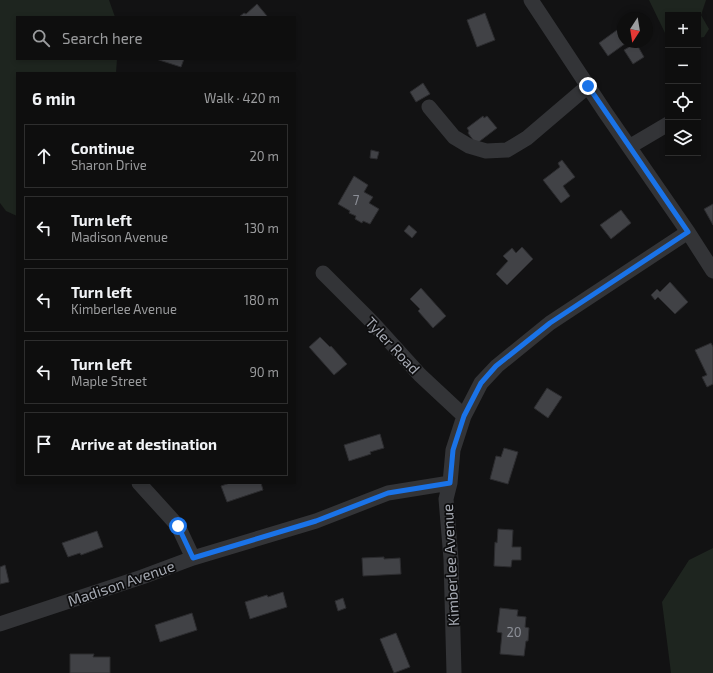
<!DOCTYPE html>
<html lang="en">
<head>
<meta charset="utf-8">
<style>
  :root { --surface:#0e0e0e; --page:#171717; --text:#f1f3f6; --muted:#9b9c9e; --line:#2e2e2e }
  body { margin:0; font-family:"Exo 2",sans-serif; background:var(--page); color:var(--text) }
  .controls { position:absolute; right:12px; top:12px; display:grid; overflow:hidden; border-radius:0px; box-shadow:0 2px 6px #0003 }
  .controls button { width:36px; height:36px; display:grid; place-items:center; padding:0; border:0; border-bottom:1px solid var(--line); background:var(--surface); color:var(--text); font:20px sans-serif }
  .compass { position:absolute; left:617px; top:12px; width:36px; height:36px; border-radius:50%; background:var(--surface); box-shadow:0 2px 6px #0003; rotate:192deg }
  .stop { position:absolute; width:12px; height:12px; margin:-9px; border:3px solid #1a73e8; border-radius:50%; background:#fff }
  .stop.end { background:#1a73e8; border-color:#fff; box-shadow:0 1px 4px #0008 }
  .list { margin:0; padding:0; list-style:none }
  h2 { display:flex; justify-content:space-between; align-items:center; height:52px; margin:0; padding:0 16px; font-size:17px }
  h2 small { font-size:13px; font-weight:400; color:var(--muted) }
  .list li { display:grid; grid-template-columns:26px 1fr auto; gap:12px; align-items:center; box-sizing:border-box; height:64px; margin:0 8px 8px; padding:0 8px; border:1px solid var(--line); border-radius:0px }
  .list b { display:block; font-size:15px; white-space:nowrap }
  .list p { margin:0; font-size:13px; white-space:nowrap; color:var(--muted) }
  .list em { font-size:13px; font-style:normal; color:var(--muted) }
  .icon { flex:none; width:22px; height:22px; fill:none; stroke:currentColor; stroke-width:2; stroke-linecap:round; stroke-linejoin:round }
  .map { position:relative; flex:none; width:713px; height:673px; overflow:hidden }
  .search { position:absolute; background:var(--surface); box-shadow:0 2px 6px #0003; left:16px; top:16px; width:280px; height:44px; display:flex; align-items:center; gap:10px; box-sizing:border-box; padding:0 14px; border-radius:0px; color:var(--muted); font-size:15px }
  .panel { position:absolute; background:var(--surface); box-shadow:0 2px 6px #0003; left:16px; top:72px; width:280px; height:412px; border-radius:0px }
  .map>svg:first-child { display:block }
</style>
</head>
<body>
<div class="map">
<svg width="713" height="673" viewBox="0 0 713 673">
  <rect width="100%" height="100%" fill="#121213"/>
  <path fill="#1e251f" d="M0 0H109L115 17H17V59H117L116 73H17V216L6 211 0 203Z
    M649 0H706L701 15 709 29 704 37 698 38V15H668V39Z
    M713 548V673H671L662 602 689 560Z"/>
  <path fill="#414246" stroke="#2c2c2f" d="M257 4 267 16 266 17H239L244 13 246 14Z
    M485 13 495 40 477 47 467 20Z
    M617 30 623 38V42L626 43 608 56 599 43Z
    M636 43 644 57 633 64 624 50Z
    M156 59H184L181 67Z
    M423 83 430 94 416 102 410 92Z
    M483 116 484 118 487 116 497 128 476 144 468 133 469 131 467 128Z
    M371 150 379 152 377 159 370 158Z
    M562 160 575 177 563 186 570 196 561 203 543 180 560 167 558 163Z
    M354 176 368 185 364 192 373 197 369 203 379 209 370 224 363 221 362 223 355 219 356 216 349 213 350 211 338 204Z
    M713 204V225L704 209Z
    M621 210 631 223 611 239 600 225Z
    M409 225 417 232 412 238 404 231Z
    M522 247 533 259 507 285 496 274 508 261 503 256 512 248 516 253Z
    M670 282 688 302 675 314 658 297 655 300 651 295 657 289 660 292Z
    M421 288 446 316 433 328 418 311 420 309 410 299Z
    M320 337 330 347 331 346 347 364 334 375 309 347Z
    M711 343 713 347V384L707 387 702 377 707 375 695 350Z
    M547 388 562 397 548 418 534 408Z
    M380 434 384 448 370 452 371 454 349 461 344 445Z
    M504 448 518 452 508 484 490 479 496 456 501 457Z
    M230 483H261L263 490 227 502 221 486Z
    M498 529 513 530 512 547H521V560H512L511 567 494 566 495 542 497 543Z
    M97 531 103 547 81 555 80 553 68 557 62 543Z
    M384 557V559L400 558 401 574 363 576 362 558Z
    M5 565 9 582 0 584V567Z
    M283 592 287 607 250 619 245 602 267 595 268 597Z
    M343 598 346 608 338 611 335 601Z
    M500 608 518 610 517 616 526 617 525 627 529 628 528 641H526L524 656 500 654 502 633 497 632Z
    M192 613 197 630 160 642 155 625Z
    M396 633 410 667 394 673 380 639Z
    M70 654H94L93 657H110V673H70Z"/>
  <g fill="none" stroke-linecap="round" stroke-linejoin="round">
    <path stroke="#333437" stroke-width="15" d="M531 0 605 112 688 232 713 271
      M429 107 454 137 469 146 486 151 507 150 527 138 588 86
      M629 147 668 124
      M323 273 372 322 420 375 464 416
      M139 483 178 526 193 558
      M0 624 142 577 193 558 316 521 388 493 450 483
      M454 673 451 559 446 499 450 483 453 450 464 416 481 383 497 366 550 323 688 232"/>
  </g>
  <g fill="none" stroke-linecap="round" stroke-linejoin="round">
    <path stroke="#1a73e8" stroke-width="5" d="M178 526 193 558 316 521 388 493 450 483 453 450 464 416 481 383 496 366 550 323 688 232 588 86"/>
  </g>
  <g text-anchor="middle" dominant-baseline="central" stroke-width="3.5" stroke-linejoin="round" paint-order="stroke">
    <g font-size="13" fill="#8c8f97">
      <text x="356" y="200">7</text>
      <text x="514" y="632">20</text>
    </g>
    <g font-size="15" fill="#a5a9b2" stroke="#0d0d0e">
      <text transform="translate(393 345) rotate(47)">Tyler Road</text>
      <text transform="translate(450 565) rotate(-93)">Kimberlee Avenue</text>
      <text transform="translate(121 583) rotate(-19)">Madison Avenue</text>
    </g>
  </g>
</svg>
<div class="controls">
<button>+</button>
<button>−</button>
<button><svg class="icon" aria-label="locate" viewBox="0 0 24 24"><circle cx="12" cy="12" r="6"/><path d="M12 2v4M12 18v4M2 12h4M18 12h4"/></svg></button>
<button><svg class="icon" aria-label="layers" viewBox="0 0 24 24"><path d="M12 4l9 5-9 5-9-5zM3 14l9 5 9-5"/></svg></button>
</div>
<svg class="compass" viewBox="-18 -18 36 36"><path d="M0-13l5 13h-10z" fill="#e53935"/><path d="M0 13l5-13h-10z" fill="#9b9c9e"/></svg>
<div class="stop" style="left:178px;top:526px"></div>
<div class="stop end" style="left:588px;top:86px"></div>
<div class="search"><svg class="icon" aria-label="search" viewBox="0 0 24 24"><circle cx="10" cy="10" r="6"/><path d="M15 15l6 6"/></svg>Search here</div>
<section class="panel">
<h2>6 min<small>Walk · 420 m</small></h2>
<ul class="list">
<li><svg class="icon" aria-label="ahead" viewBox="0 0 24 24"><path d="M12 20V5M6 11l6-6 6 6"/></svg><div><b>Continue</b><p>Sharon Drive</p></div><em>20 m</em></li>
<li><svg class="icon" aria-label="left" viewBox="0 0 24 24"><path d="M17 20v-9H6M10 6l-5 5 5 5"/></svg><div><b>Turn left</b><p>Madison Avenue</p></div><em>130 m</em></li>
<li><svg class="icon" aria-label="left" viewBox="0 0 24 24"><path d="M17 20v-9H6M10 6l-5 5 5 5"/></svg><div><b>Turn left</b><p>Kimberlee Avenue</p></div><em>180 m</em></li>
<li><svg class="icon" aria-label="left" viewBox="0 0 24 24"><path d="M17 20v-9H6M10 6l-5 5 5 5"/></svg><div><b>Turn left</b><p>Maple Street</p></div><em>90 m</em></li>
<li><svg class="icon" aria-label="arrive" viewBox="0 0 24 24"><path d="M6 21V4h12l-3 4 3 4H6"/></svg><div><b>Arrive at destination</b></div></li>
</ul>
</section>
</div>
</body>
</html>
